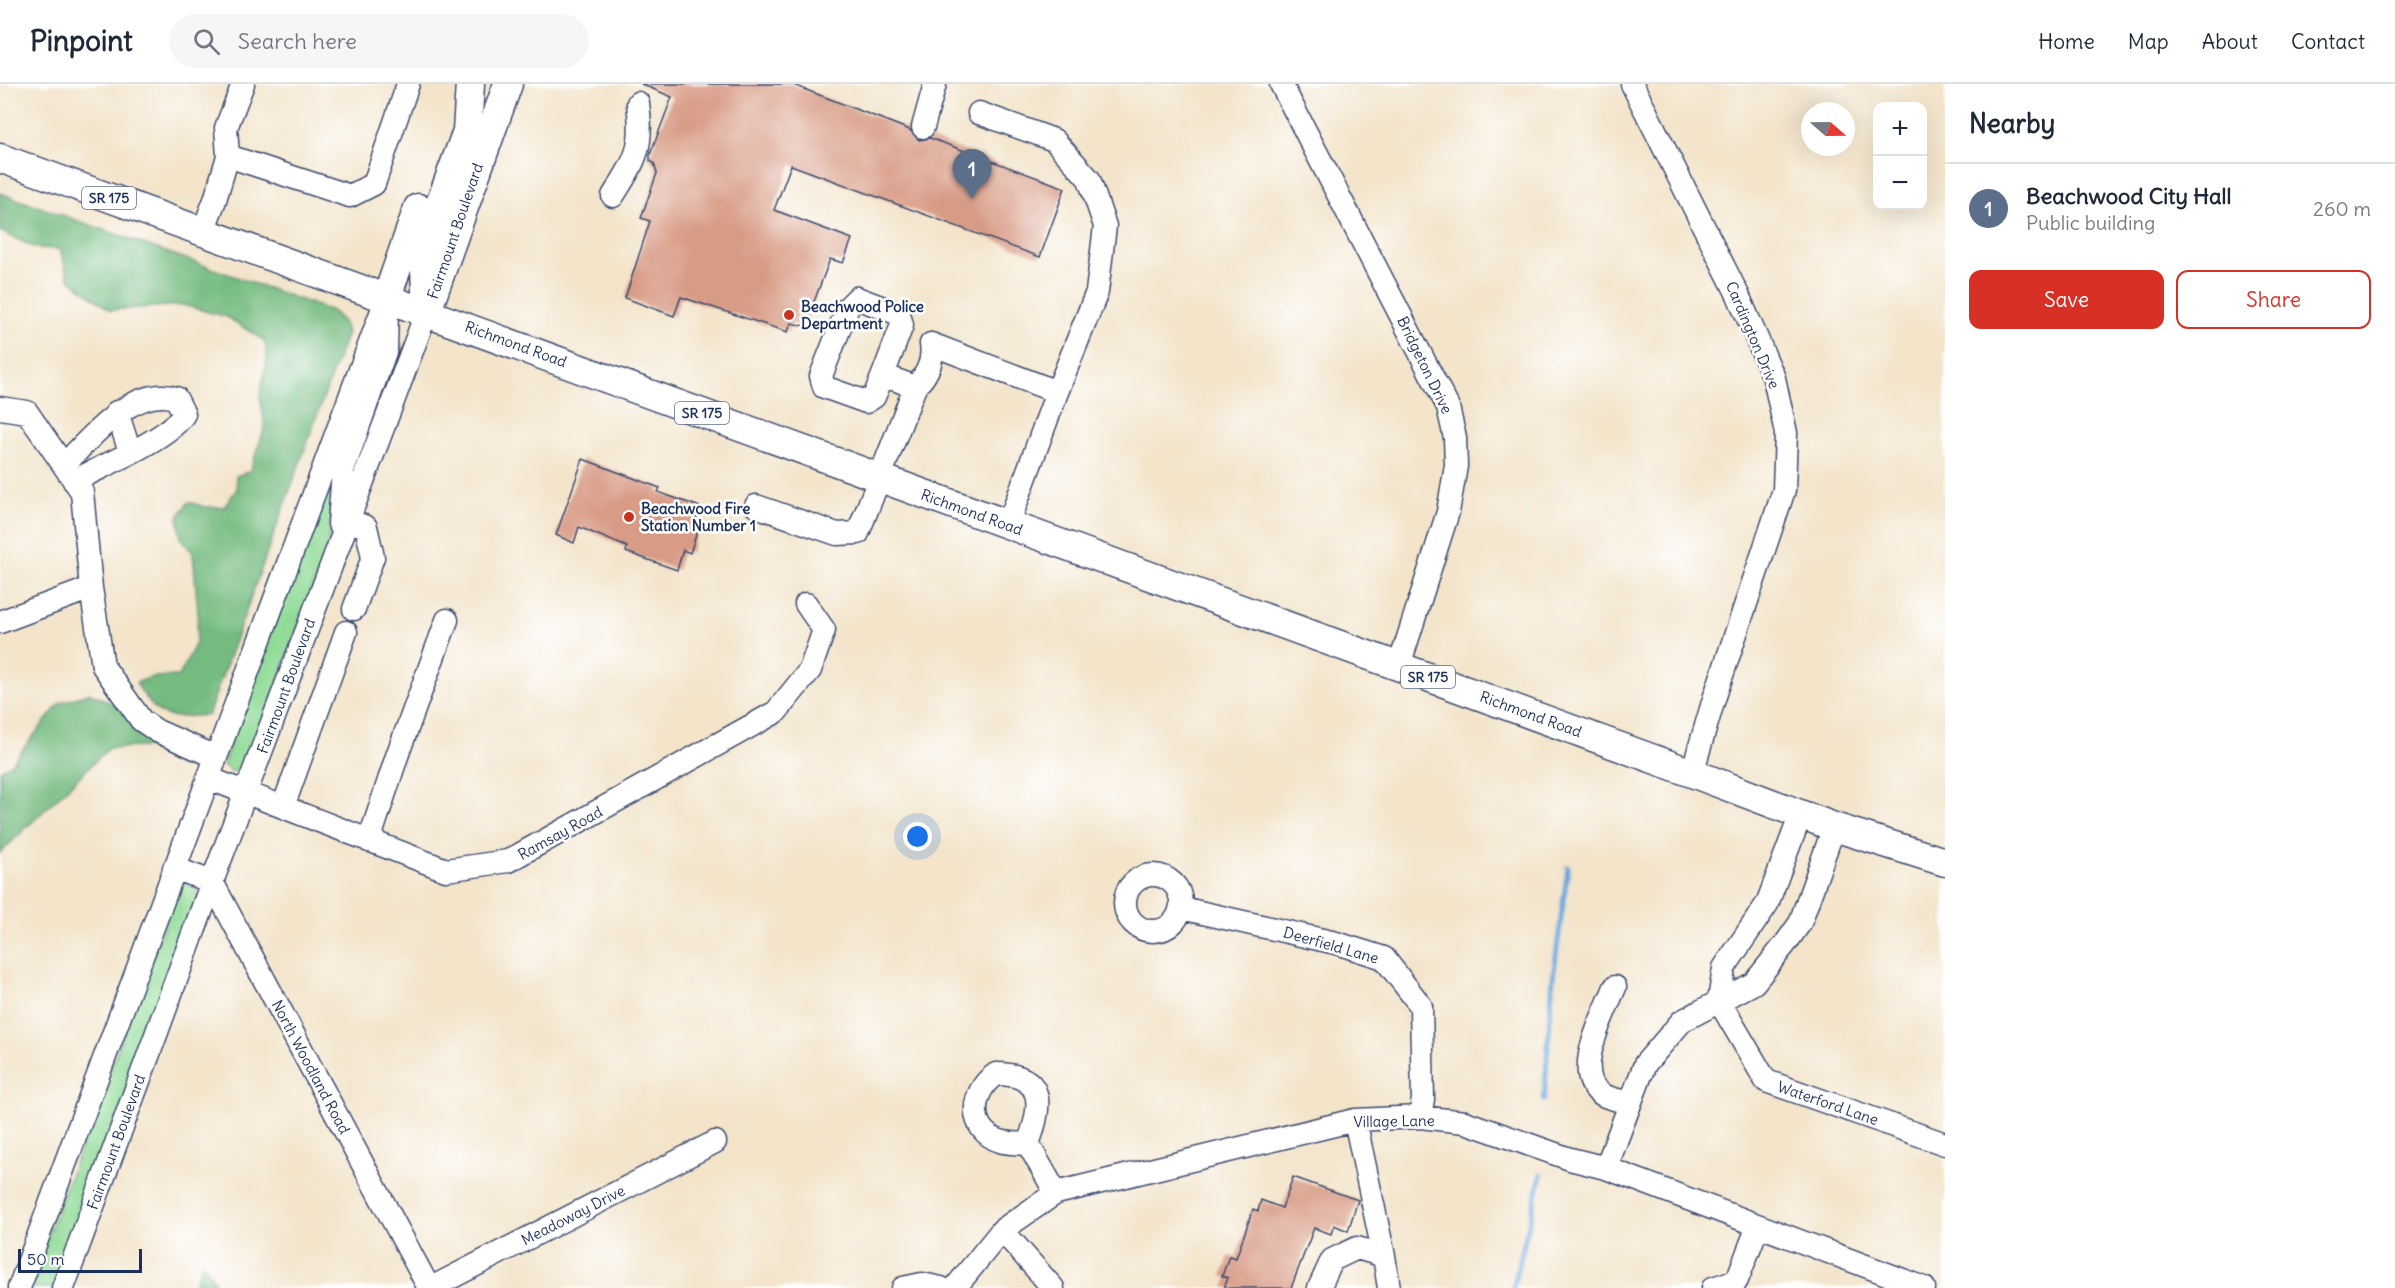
<!DOCTYPE html>
<html lang="en">
<head>
<meta charset="utf-8">
<style>
  :root { --surface:#fff; --page:#f6f6f7; --text:#1f2937; --muted:#747a83; --line:#e0e1e3; --accent:#d93025 }
  body { margin:0; font-family:Delius,sans-serif; background:var(--page); color:var(--text) }
  .controls { position:absolute; right:18px; top:18px; display:grid; overflow:hidden; border-radius:12px; box-shadow:0 6px 24px #0002 }
  .controls button { width:54px; height:54px; display:grid; place-items:center; padding:0; border:0; border-bottom:2px solid var(--line); background:var(--surface); color:var(--text); font:30px sans-serif }
  .compass { position:absolute; left:1801px; top:18px; width:54px; height:54px; border-radius:50%; background:var(--surface); box-shadow:0 6px 24px #0002; rotate:110deg }
  .scale { position:absolute; left:18px; bottom:15px; width:124px; box-sizing:border-box; padding-left:6px; border:3px solid #1b2f5e; border-top:0; font-size:16px; line-height:21px; white-space:nowrap; color:#1b2f5e; -webkit-text-stroke:4px #fff; paint-order:stroke }
  .you { position:absolute; left:918px; top:753px; width:21px; height:21px; margin:-15px; border:4px solid #fff; border-radius:50%; background:#1a73e8; box-shadow:0 0 0 9px #1a73e833 }
  .badge { display:grid; place-items:center; width:39px; height:39px; border-radius:50%; background:var(--accent); color:#fff; font-size:20px; font-weight:700 }
  .pin { position:absolute; translate:-50% -50px; filter:drop-shadow(0 2px 3px #0008) }
  .pin::after { content:''; position:absolute; top:32px; width:21px; height:18px; background:inherit; clip-path:polygon(0 0,100% 0,50% 100%) }
  .list { margin:0; padding:0; list-style:none }
  h2 { display:flex; justify-content:space-between; align-items:center; height:78px; margin:0; padding:0 24px; font-size:26px }
  h2 small { font-size:20px; font-weight:400; color:var(--muted) }
  .list li { display:grid; grid-template-columns:39px 1fr auto; gap:18px; align-items:center; box-sizing:border-box; height:90px; padding:0 24px; border-top:2px solid var(--line) }
  .list b { display:block; font-size:22px; white-space:nowrap }
  .list p { margin:0; font-size:20px; white-space:nowrap; color:var(--muted) }
  .list em { font-size:20px; font-style:normal; color:var(--muted) }
  .actions { display:flex; gap:12px; padding:18px 24px }
  .actions a { flex:1; padding:14px 0; border:2px solid var(--accent); border-radius:12px; text-align:center; font-size:21px; color:var(--accent) }
  .actions .main { background:var(--accent); color:#fff }
  .icon { flex:none; width:33px; height:33px; fill:none; stroke:currentColor; stroke-width:2; stroke-linecap:round; stroke-linejoin:round }
  .map { position:relative; flex:none; width:1945px; height:1204px; overflow:hidden }
  header { display:flex; align-items:center; gap:36px; box-sizing:border-box; height:84px; padding:0 30px; background:var(--surface); border-bottom:2px solid var(--line) }
  header strong { font-size:28px }
  nav { display:flex; gap:33px; margin-inline-start:auto; font-size:21px }
  .search { width:420px; height:54px; background:var(--page); display:flex; align-items:center; gap:15px; box-sizing:border-box; padding:0 21px; border-radius:33px; color:var(--muted); font-size:22px }
  main { display:flex }
  aside { flex:1; background:var(--surface) }
  .map>svg:first-child { display:block }
</style>
</head>
<body>
<header>
<strong>Pinpoint</strong>
<div class="search"><svg class="icon" aria-label="search" viewBox="0 0 24 24"><circle cx="10" cy="10" r="6"/><path d="M15 15l6 6"/></svg>Search here</div>
<nav><a>Home</a><a>Map</a><a>About</a><a>Contact</a></nav>
</header>
<main>
<div class="map">
<svg width="1945" height="1204" viewBox="0 0 1945 1204">
  <rect width="100%" height="100%" fill="#fff"/>
  <filter id="ink" filterUnits="userSpaceOnUse"><feTurbulence type="fractalNoise" baseFrequency=".0167" numOctaves="2"/><feDisplacementMap in="SourceGraphic" scale="12" xChannelSelector="R" yChannelSelector="G"/><feConvolveMatrix kernelMatrix="1 2 1 2 8 2 1 2 1" color-interpolation-filters="sRGB"/></filter>
  <filter id="wash" filterUnits="userSpaceOnUse"><feTurbulence type="fractalNoise" baseFrequency=".008" numOctaves="4" result="noise"/><feDisplacementMap in="SourceGraphic" scale="24" xChannelSelector="R" yChannelSelector="G"/><feGaussianBlur stdDeviation="1.35" result="paint"/><feColorMatrix in="noise" values="0 0 0 0 0 0 0 0 0 0 0 0 0 0 0 0 0 1.4 0 .05"/><feComposite in="paint" operator="in"/></filter>
  <g filter="url(#wash)">
    <rect width="100%" height="100%" fill="#f3e4ca"/>
    <path fill="#90db97" stroke="#56857a" stroke-width="1.5" d="M329 383 337 386 327 464 248 680 241 687H231L223 681Z
      M180 800H189L196 805 198 815 55 1204H28Z"/>
    <path fill="#74bb80" stroke="#48756f" stroke-width="1.5" d="M0 109 332 227 344 239 347 249 208 631C164 634 161 638 136 599L152 593 179 592 196 559 198 529 193 469 181 455 178 433 189 418 205 423H224L237 405 236 392 250 387 265 343 260 313 267 276 265 257 227 233 183 221 110 226 69 195 60 165 35 164 0 147Z
      M90 609 139 632 185 670 179 682 149 663 109 664 0 769V686L11 680 60 619Z
      M203 1178 218 1204H193Z"/>
    <g fill="none" stroke-linecap="round" stroke-linejoin="round">
      <path stroke="#6ba9dd" stroke-width="5" d="M1544 1016 1553 894 1568 783
        M1513 1204 1541 1091"/>
    </g>
    <g id="blocks">
      <path fill="#d89b85" d="M641 0H791L910 46 919 56 930 54 1065 104 1040 173 791 81 774 126 852 155 843 179 830 175 805 242 791 239 788 248 681 213 674 232 625 214 650 137 641 134 657 89 654 79 650 77V71L672 13Z
        M583 375 660 404 658 408 700 423 692 446 697 448 690 469 683 466 677 486 626 468 627 463 579 443 574 459 556 451Z
        M1293 1093 1358 1116 1348 1147 1334 1141 1331 1150 1314 1144 1291 1204H1224L1228 1194 1222 1192 1229 1172 1236 1174 1253 1125 1258 1127 1261 1116 1282 1124Z"/>
    </g>
  </g>
  <g filter="url(#ink)">
    <use href="#blocks" fill-opacity="0" stroke="#3b4a6e" stroke-width="1.5"/>
    <g fill="none" stroke-linecap="round" stroke-linejoin="round">
      <defs>
        <path id="minor" d="M243 0 226 44 228 72 350 112 374 100 408 0
          M1281 0 1448 323 1455 354 1456 382 1448 428 1399 582
          M1632 0 1738 211 1774 294 1786 349 1784 406 1714 615 1692 689
          M979 29 1054 56 1089 95 1105 142 1097 208 1057 308
          M923 43 935 0
          M613 112C636 75 644 64 638 19
          M203 147 215 116 228 72
          M931 260 1057 308 1008 441
          M915 303C927 291 934 277 931 260
          M0 324 27 328 82 408 91 504 103 582 141 636 157 647 216 673
          M117 328 130 368
          M64 381C90 354 133 301 176 314L184 330C170 354 102 382 74 397
          M756 422 837 450 858 449 915 303 883 291 902 241 899 230 857 214 848 223 821 292 824 303 866 318 874 313 883 291
          M348 436 366 443 373 473 354 525
          M339 440 343 386 386 265 387 228
          M0 538 91 504
          M208 694 446 786 508 777 776 628 810 586 824 546 806 520
          M283 723 346 548
          M369 757 397 672 447 536
          M174 784 212 798 429 1204
          M1125 819a28 28 0 1 1 56 0a28 28 0 1 1-56 0Z
          M1181 824 1336 859 1384 874 1421 922 1423 1015 1420 1033
          M1615 903C1605 929 1569 992 1603 1011 1611 1015 1622 1017 1630 1019
          M1719 917 1766 997 1945 1060
          M1719 917 1724 884 1767 820 1801 730
          M996 990C1047 990 1042 1023 1028 1060 1019 1059 1008 1060 1000 1057 967 1046 970 1007 996 990Z
          M1355 1036 1384 1172
          M1028 1060 1056 1109
          M1606 1084 1645 980 1682 937 1754 899 1786 859 1800 839 1834 743
          M1002 1146 1053 1204
          M1737 1196 1758 1142
          M19 1204 387 213
          M63 1204 212 798 427 227
          M431 1204 715 1058
          M903 1204 922 1200 941 1204
          M955 1204 1002 1146 1056 1109 1355 1036 1420 1033 1465 1038 1570 1075 1606 1084 1924 1204
          M1319 1204 1332 1176 1357 1164 1384 1172 1389 1204
          M1713 1204 1737 1196 1732 1204"/>
        <path id="major" d="M0 74 1692 689 1834 743 1945 778
          M426 207 424 163 467 47 470 0
          M387 213 418 124
          M427 227 508 0"/>
      </defs>
      <use href="#minor" stroke="#3b4a6e" stroke-width="25"/>
      <use href="#major" stroke="#3b4a6e" stroke-width="31"/>
      <use href="#minor" stroke="#fff" stroke-width="22"/>
      <use href="#major" stroke="#fff" stroke-width="28"/>
    </g>
  </g>
  <g fill="#c8321e" stroke="#fff" stroke-width="2">
    <circle cx="789" cy="231" r="6"/>
    <circle cx="629" cy="433" r="6"/>
  </g>
  <g text-anchor="middle" dominant-baseline="central" stroke-width="5" stroke-linejoin="round" paint-order="stroke">
    <g fill="#fff" stroke="#5f6d8e" stroke-width="1.5">
      <rect x="82" y="103" width="54" height="22" rx="4.5"/>
      <rect x="675" y="318" width="54" height="22" rx="4.5"/>
      <rect x="1401" y="582" width="54" height="22" rx="4.5"/>
    </g>
    <g font-size="14" font-weight="bold" fill="#1b2f5e">
      <text x="109" y="114">SR 175</text>
      <text x="702" y="329">SR 175</text>
      <text x="1428" y="593">SR 175</text>
    </g>
    <g font-size="15" fill="#1b2f5e" stroke="#fff">
      <text transform="translate(455 147) rotate(-71)">Fairmount Boulevard</text>
      <text transform="translate(1753 251) rotate(67)">Cardington Drive</text>
      <text transform="translate(516 260) rotate(20)">Richmond Road</text>
      <text transform="translate(1425 281) rotate(64)">Bridgeton Drive</text>
      <text transform="translate(972 428) rotate(20)">Richmond Road</text>
      <text transform="translate(286 602) rotate(-70)">Fairmount Boulevard</text>
      <text transform="translate(1531 630) rotate(20)">Richmond Road</text>
      <text transform="translate(560 749) rotate(-29)">Ramsay Road</text>
      <text transform="translate(1331 861) rotate(16)">Deerfield Lane</text>
      <text transform="translate(311 983) rotate(62)">North Woodland Road</text>
      <text transform="translate(1828 1019) rotate(19)">Waterford Lane</text>
      <text transform="translate(1394 1037) rotate(-1)">Village Lane</text>
      <text transform="translate(116 1058) rotate(-70)">Fairmount Boulevard</text>
      <text transform="translate(573 1131) rotate(-27)">Meadoway Drive</text>
    </g>
    <g font-size="15" font-weight="bold" fill="#1b2f5e" stroke="#fff" text-anchor="start">
      <text x="801" y="222">Beachwood Police<tspan x="801" dy="17">Department</tspan></text>
      <text x="641" y="424">Beachwood Fire<tspan x="641" dy="17">Station Number 1</tspan></text>
    </g>
  </g>
</svg>
<div class="controls">
<button>+</button>
<button>−</button>
</div>
<svg class="compass" viewBox="-18 -18 36 36"><path d="M0-13l5 13h-10z" fill="#e53935"/><path d="M0 13l5-13h-10z" fill="#747a83"/></svg>
<div class="scale">50 m</div>
<div class="you"></div>
<div class="pin badge" style="left:972px;top:115px;background:#5c6f8a">1</div>
</div>
<aside>
<h2>Nearby<small></small></h2>
<ul class="list">
<li><span class="badge" style="background:#5c6f8a">1</span><div><b>Beachwood City Hall</b><p>Public building</p></div><em>260 m</em></li>
</ul>
<div class="actions"><a class="main">Save</a><a>Share</a></div>
</aside>
</main>
</body>
</html>
